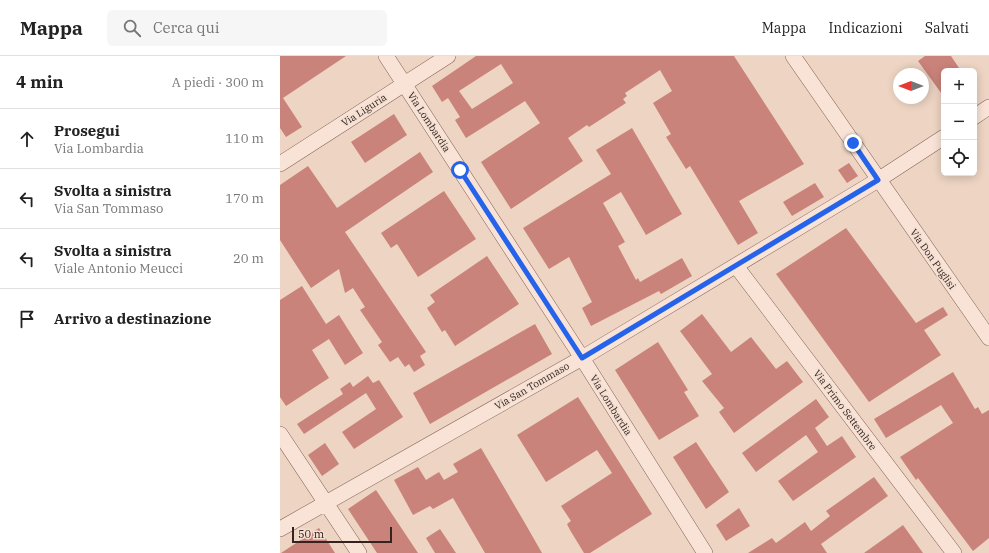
<!DOCTYPE html>
<html lang="it">
<head>
<meta charset="utf-8">
<style>
  :root { --surface:#fff; --page:#f6f6f6; --text:#222; --muted:#767676; --line:#e0e0e0 }
  body { margin:0; font-family:"IBM Plex Serif",serif; background:var(--page); color:var(--text) }
  .controls { position:absolute; right:12px; top:12px; display:grid; overflow:hidden; border-radius:6px; box-shadow:0 2px 10px #0003 }
  .controls button { width:36px; height:36px; display:grid; place-items:center; padding:0; border:0; border-bottom:1px solid var(--line); background:var(--surface); color:var(--text); font:20px sans-serif }
  .compass { position:absolute; left:613px; top:12px; width:36px; height:36px; border-radius:50%; background:var(--surface); box-shadow:0 2px 10px #0003; rotate:270deg }
  .scale { position:absolute; left:12px; bottom:10px; width:100px; box-sizing:border-box; padding-left:4px; border:2px solid #36221e; border-top:0; font-size:11px; line-height:14px; white-space:nowrap; color:#36221e; -webkit-text-stroke:3px #f4e0d2; paint-order:stroke }
  .stop { position:absolute; width:12px; height:12px; margin:-9px; border:3px solid #2563eb; border-radius:50%; background:#fff }
  .stop.end { background:#2563eb; border-color:#fff; box-shadow:0 1px 4px #0008 }
  .list { margin:0; padding:0; list-style:none }
  h2 { display:flex; justify-content:space-between; align-items:center; height:52px; margin:0; padding:0 16px; font-size:17px }
  h2 small { font-size:13px; font-weight:400; color:var(--muted) }
  .list li { display:grid; grid-template-columns:26px 1fr auto; gap:12px; align-items:center; box-sizing:border-box; height:60px; padding:0 16px; border-top:1px solid var(--line) }
  .list b { display:block; font-size:15px; white-space:nowrap }
  .list p { margin:0; font-size:13px; white-space:nowrap; color:var(--muted) }
  .list em { font-size:13px; font-style:normal; color:var(--muted) }
  .icon { flex:none; width:22px; height:22px; fill:none; stroke:currentColor; stroke-width:2; stroke-linecap:round; stroke-linejoin:round }
  .map { position:relative; flex:none; width:709px; height:497px; overflow:hidden }
  header { display:flex; align-items:center; gap:24px; box-sizing:border-box; height:56px; padding:0 20px; background:var(--surface); border-bottom:1px solid var(--line) }
  header strong { font-size:19px }
  nav { display:flex; gap:22px; margin-inline-start:auto; font-size:14px }
  .search { width:280px; height:36px; background:var(--page); display:flex; align-items:center; gap:10px; box-sizing:border-box; padding:0 14px; border-radius:6px; color:var(--muted); font-size:15px }
  main { display:flex }
  aside { flex:1; background:var(--surface) }
  .map>svg:first-child { display:block }
</style>
</head>
<body>
<header>
<strong>Mappa</strong>
<div class="search"><svg class="icon" aria-label="search" viewBox="0 0 24 24"><circle cx="10" cy="10" r="6"/><path d="M15 15l6 6"/></svg>Cerca qui</div>
<nav><a>Mappa</a><a>Indicazioni</a><a>Salvati</a></nav>
</header>
<main>
<aside>
<h2>4 min<small>A piedi · 300 m</small></h2>
<ul class="list">
<li><svg class="icon" aria-label="ahead" viewBox="0 0 24 24"><path d="M12 20V5M6 11l6-6 6 6"/></svg><div><b>Prosegui</b><p>Via Lombardia</p></div><em>110 m</em></li>
<li><svg class="icon" aria-label="left" viewBox="0 0 24 24"><path d="M17 20v-9H6M10 6l-5 5 5 5"/></svg><div><b>Svolta a sinistra</b><p>Via San Tommaso</p></div><em>170 m</em></li>
<li><svg class="icon" aria-label="left" viewBox="0 0 24 24"><path d="M17 20v-9H6M10 6l-5 5 5 5"/></svg><div><b>Svolta a sinistra</b><p>Viale Antonio Meucci</p></div><em>20 m</em></li>
<li><svg class="icon" aria-label="arrive" viewBox="0 0 24 24"><path d="M6 21V4h12l-3 4 3 4H6"/></svg><div><b>Arrivo a destinazione</b></div></li>
</ul>
</aside>
<div class="map">
<svg width="709" height="497" viewBox="0 0 709 497">
  <rect width="100%" height="100%" fill="#edd4c3"/>
  <path fill="#ca837a" fill-rule="evenodd" d="M0 0H66L3 42 22 71 6 81 0 72Z
    M196 0H454L524 108 459 145 478 177 458 189 410 110 406 113 386 81 391 78 373 47 392 35 380 14 345 37 347 40 343 43 346 47 309 71 307 69 288 82 303 105 231 153 201 106 260 67 245 45 186 82 175 64 180 61 168 42 162 46 152 30ZM221 8 233 27 192 53 179 35Z
    M645 0H671L681 15H664V41L638 5Z
    M114 58 127 79 85 107 71 86Z
    M352 72 402 158 366 179 341 136 323 147 345 186 338 190 356 224 358 222 360 226 402 202 412 220 381 238 379 235 311 270 302 252 312 246 289 201 269 213 243 172 331 118 316 94Z
    M140 96 153 116 65 176 146 296 140 300 145 309 134 316 129 308 125 311 118 301 110 306 98 289 102 286 80 254 85 251 73 232 65 237 59 213 31 232 0 184V129L28 110 57 152Z
    M569 107 578 120 567 127 558 114Z
    M535 127 544 141 512 160 503 146Z
    M164 135 196 183 138 221 117 188 111 192 101 177Z
    M566 172 636 267 663 251 668 259 644 274 661 299 589 346 496 218Z
    M207 200 239 248 175 290 165 274 162 276 147 252 155 246 150 239Z
    M22 230 46 268 59 259 83 297 65 309 49 283 32 294 49 322 6 350 0 341V244Z
    M422 258 451 296 471 281 496 313 507 305 523 326 454 377 439 356 444 352 422 325 432 318 400 275Z
    M255 268 272 298 150 368 133 337Z
    M378 286 408 334 404 336 419 360 379 384 335 314Z
    M673 316 695 353 698 351 702 358 709 354V482L693 495 638 422 636 424 620 401 673 367 661 349 606 382 594 363Z
    M88 320 93 327 99 324 123 361 74 393 62 376 96 353 86 337 24 378 17 368 63 338 60 333 70 326 73 331Z
    M298 341 372 458 310 497H304L290 474 287 468 291 465 281 450 332 417 317 394 266 426 237 379Z
    M536 343 549 361 535 372 547 390 562 380 576 401 513 445 498 425 538 396 526 379 476 416 462 397Z
    M416 386 449 436 426 453 393 401Z
    M45 387 59 408 42 420 28 399Z
    M201 392 246 469 262 497H205L173 442 153 453 150 450 133 459 114 424 138 411 146 424 159 416 164 424 178 416 173 408Z
    M594 421 608 440 541 488 547 497H468L492 482 496 487 525 466 531 475 550 460 546 455Z
    M96 434 138 497H97L68 453Z
    M459 452 470 470 446 485 436 469Z
    M623 469 643 497H584L612 477Z
    M39 472 55 497H1Z
    M160 473 176 497H155L146 482Z"/>
  <g fill="none" stroke-linecap="round" stroke-linejoin="round">
    <defs>
      <path id="minor" d="M106 0 302 302 425 497
        M513 0 709 282
        M694 61 709 51
        M0 108 168 0
        M456 210 674 497
        M0 378 79 497
        M0 473 302 302 598 124 664 81"/>
    </defs>
    <use href="#minor" stroke="#86655a" stroke-width="16"/>
    <use href="#minor" stroke="#f8e3d6" stroke-width="15"/>
  </g>
  <g fill="none" stroke-linecap="round" stroke-linejoin="round">
    <path stroke="#2563eb" stroke-width="5" d="M180 114 302 302 598 124 573 87"/>
  </g>
  <g text-anchor="middle" dominant-baseline="central" stroke-width="3.5" stroke-linejoin="round" paint-order="stroke">
    <g font-size="10" fill="#36221e" stroke="#f4e0d2">
      <text transform="translate(84 54) rotate(-33)">Via Liguria</text>
      <text transform="translate(149 66) rotate(57)">Via Lombardia</text>
      <text transform="translate(653 203) rotate(55)">Via Don Puglisi</text>
      <text transform="translate(252 330) rotate(-30)">Via San Tommaso</text>
      <text transform="translate(331 349) rotate(58)">Via Lombardia</text>
      <text transform="translate(565 354) rotate(53)">Via Primo Settembre</text>
    </g>
  </g>
</svg>
<div class="controls">
<button>+</button>
<button>−</button>
<button><svg class="icon" aria-label="locate" viewBox="0 0 24 24"><circle cx="12" cy="12" r="6"/><path d="M12 2v4M12 18v4M2 12h4M18 12h4"/></svg></button>
</div>
<svg class="compass" viewBox="-18 -18 36 36"><path d="M0-13l5 13h-10z" fill="#e53935"/><path d="M0 13l5-13h-10z" fill="#767676"/></svg>
<div class="scale">50 m</div>
<div class="stop" style="left:180px;top:114px"></div>
<div class="stop end" style="left:573px;top:87px"></div>
</div>
</main>
</body>
</html>
